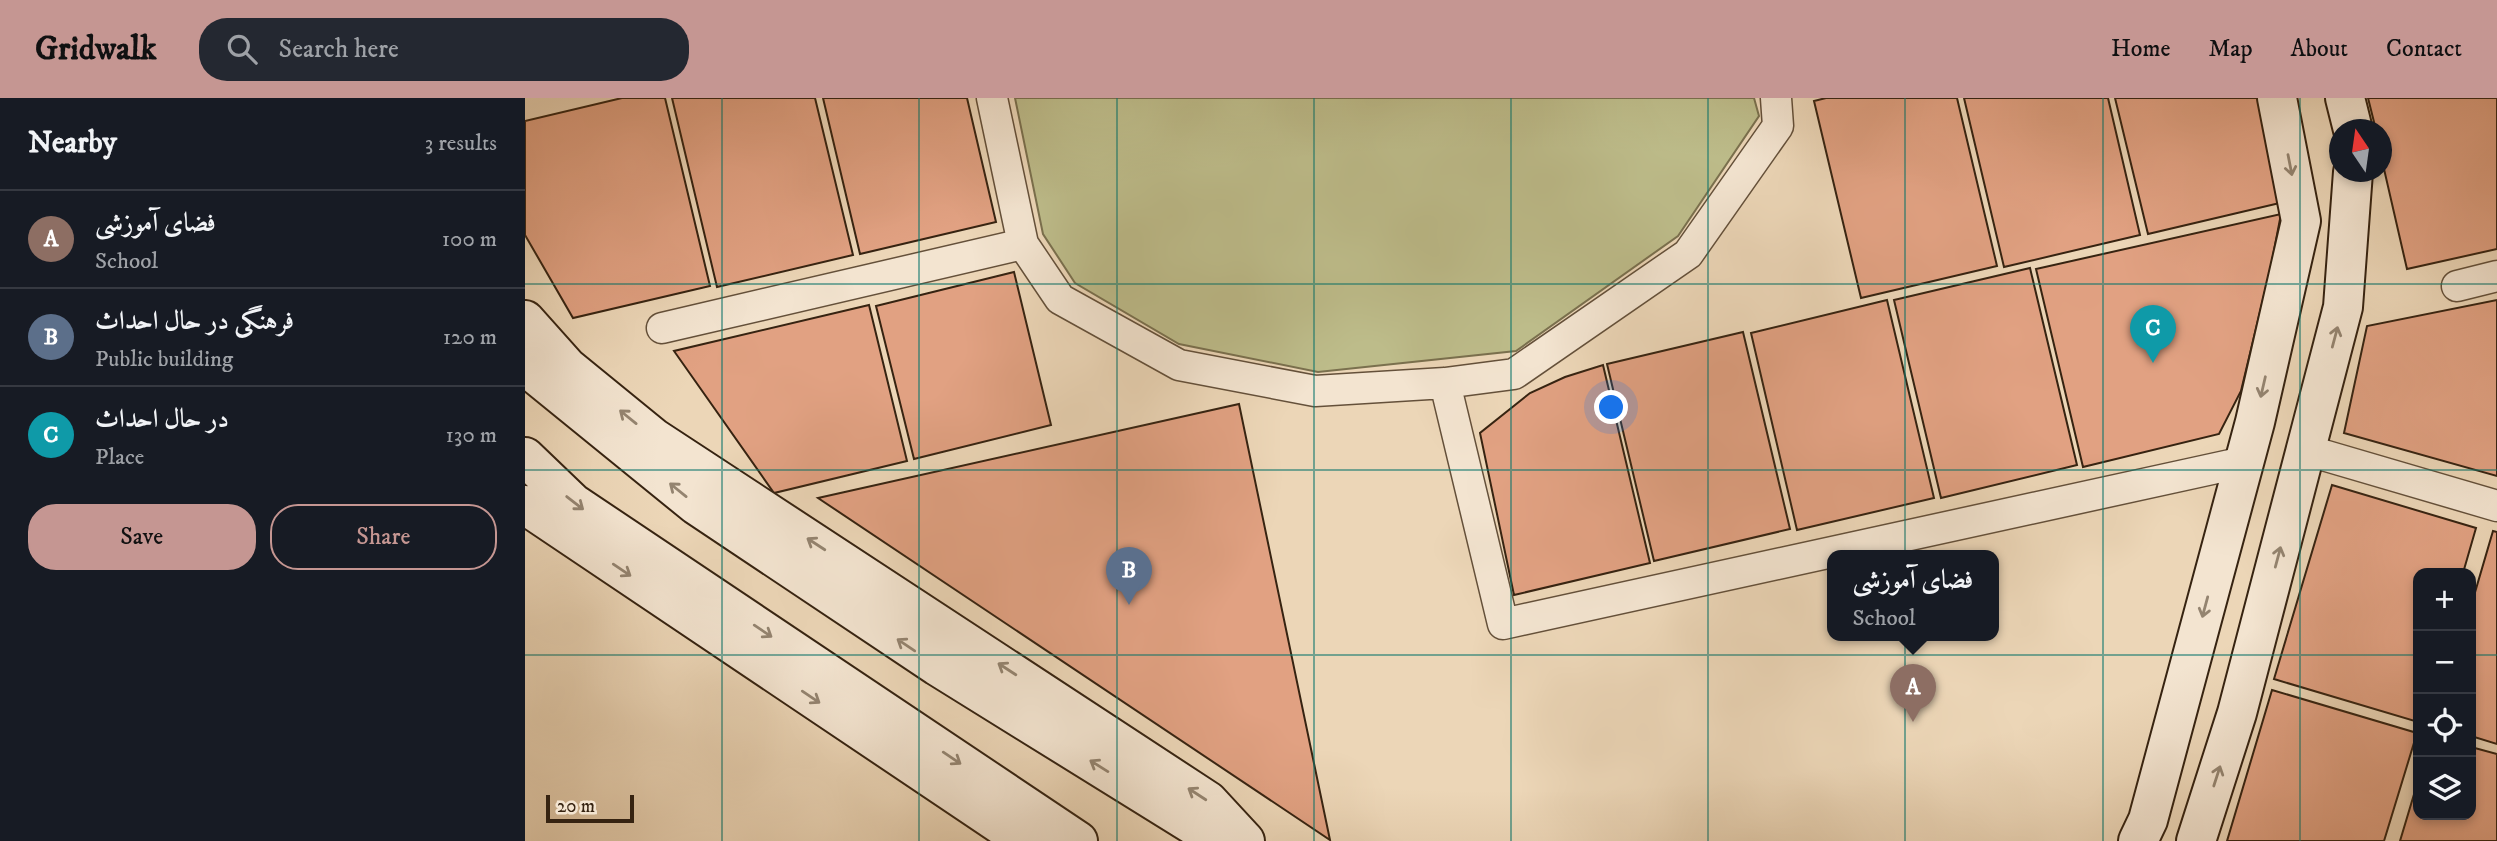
<!DOCTYPE html>
<html lang="en">
<head>
<meta charset="utf-8">
<style>
  :root { --surface:#171b24; --page:#242831; --text:#f1f3f6; --muted:#9ea1a6; --line:#363941; --accent:#c59692 }
  body { margin:0; font-family:"IM FELL DW Pica",Amiri,serif; background:var(--page); color:var(--text) }
  .controls { position:absolute; right:21px; bottom:21px; display:grid; overflow:hidden; border-radius:14px; box-shadow:0 4px 10px #0003 }
  .controls button { width:63px; height:63px; display:grid; place-items:center; padding:0; border:0; border-bottom:2px solid var(--line); background:var(--surface); color:var(--text); font:35px sans-serif }
  .compass { position:absolute; left:1804px; top:21px; width:63px; height:63px; border-radius:50%; background:var(--surface); box-shadow:0 4px 10px #0003; rotate:347deg }
  .scale { position:absolute; left:21px; bottom:18px; width:88px; box-sizing:border-box; padding-left:7px; border:4px solid #362311; border-top:0; font-size:19px; line-height:24px; white-space:nowrap; color:#362311; -webkit-text-stroke:5px #f3e4d0; paint-order:stroke }
  .you { position:absolute; left:1087px; top:310px; width:24px; height:24px; margin:-18px; border:5px solid #fff; border-radius:50%; background:#1a73e8; box-shadow:0 0 0 10px #1a73e833 }
  .badge { display:grid; place-items:center; width:46px; height:46px; border-radius:50%; background:var(--accent); color:#fff; font-size:23px; font-weight:700 }
  .pin { position:absolute; translate:-50% -58px; filter:drop-shadow(0 2px 4px #0008) }
  .pin::after { content:''; position:absolute; top:37px; width:24px; height:21px; background:inherit; clip-path:polygon(0 0,100% 0,50% 100%) }
  .popup { position:absolute; left:1302px; top:452px; width:172px; height:91px; box-sizing:border-box; display:grid; place-content:center; border-radius:14px; background:var(--surface); filter:drop-shadow(0 2px 5px #0005); font-size:23px; white-space:nowrap; color:var(--muted) }
  .popup b { font-size:26px; color:var(--text) }
  .popup::after { content:''; position:absolute; left:50%; top:100%; margin-left:-14px; border:14px solid transparent; border-top-color:var(--surface) }
  .list { margin:0; padding:0; list-style:none }
  h2 { display:flex; justify-content:space-between; align-items:center; height:91px; margin:0; padding:0 28px; font-size:30px }
  h2 small { font-size:23px; font-weight:400; color:var(--muted) }
  .list li { display:grid; grid-template-columns:46px 1fr auto; gap:21px; align-items:center; box-sizing:border-box; height:98px; padding:0 28px; border-top:2px solid var(--line) }
  .list b { display:block; font-size:26px; white-space:nowrap }
  .list p { margin:0; font-size:23px; white-space:nowrap; color:var(--muted) }
  .list em { font-size:23px; font-style:normal; color:var(--muted) }
  .actions { display:flex; gap:14px; padding:21px 28px }
  .actions a { flex:1; padding:16px 0; border:2px solid var(--accent); border-radius:28px; text-align:center; font-size:24px; color:var(--accent) }
  .actions .main { background:var(--accent); color:#111 }
  .icon { flex:none; width:38px; height:38px; fill:none; stroke:currentColor; stroke-width:2; stroke-linecap:round; stroke-linejoin:round }
  .map { position:relative; flex:none; width:1972px; height:743px; overflow:hidden }
  header { display:flex; align-items:center; gap:42px; box-sizing:border-box; height:98px; padding:0 35px; background:var(--accent); color:#111 }
  header strong { font-size:33px }
  nav { display:flex; gap:38px; margin-inline-start:auto; font-size:24px }
  .search { width:490px; height:63px; background:var(--page); display:flex; align-items:center; gap:18px; box-sizing:border-box; padding:0 24px; border-radius:28px; color:var(--muted); font-size:26px }
  main { display:flex }
  aside { flex:1; background:var(--surface) }
  .map>svg:first-child { display:block }
</style>
</head>
<body>
<header>
<strong>Gridwalk</strong>
<div class="search"><svg class="icon" aria-label="search" viewBox="0 0 24 24"><circle cx="10" cy="10" r="6"/><path d="M15 15l6 6"/></svg>Search here</div>
<nav><a>Home</a><a>Map</a><a>About</a><a>Contact</a></nav>
</header>
<main>
<aside>
<h2>Nearby<small>3 results</small></h2>
<ul class="list">
<li><span class="badge" style="background:#8d6e63">A</span><div><b>فضای آموزشی</b><p>School</p></div><em>100 m</em></li>
<li><span class="badge" style="background:#5c6f8a">B</span><div><b>فرهنگی در حال احداث</b><p>Public building</p></div><em>120 m</em></li>
<li><span class="badge" style="background:#0f9aa8">C</span><div><b>در حال احداث</b><p>Place</p></div><em>130 m</em></li>
</ul>
<div class="actions"><a class="main">Save</a><a>Share</a></div>
</aside>
<div class="map">
<svg width="1972" height="743" viewBox="0 0 1972 743">
  <rect width="100%" height="100%" fill="#ecd6b7"/>
  <filter id="stains"><feTurbulence type="fractalNoise" baseFrequency=".00286" numOctaves="4"/><feColorMatrix values="0 0 0 0 .2 0 0 0 0 .09 0 0 0 0 .02 0 0 0 .5 -.17"/></filter>
  <radialGradient id="worn" r=".72"><stop offset=".6" stop-color="#630" stop-opacity="0"/><stop offset="1" stop-color="#630" stop-opacity=".3"/></radialGradient>
  <path fill="#bdbc8a" stroke="#7a704e" stroke-width="2" d="M490 0H1229L1234 18 1153 138 991 253 793 274 654 246 550 185 518 136Z"/>
  <path fill="#e1a182" stroke="#362311" stroke-width="2" d="M97 0H140L185 188 48 220 0 137V23Z
    M147 0H290L328 157 192 189Z
    M298 0H442L471 124 335 156Z
    M1301 0H1432L1472 168 1336 200 1289 3Z
    M1439 0H1583L1615 137 1479 169Z
    M1590 0H1734L1759 104 1623 136Z
    M1843 0H1972V151L1882 171 1856 58V32H1851Z
    M1756 116 1746 168 1716 293 1694 336 1558 369 1511 171Z
    M1505 170 1552 367 1416 400 1369 202Z
    M489 174 526 327 389 361 351 208Z
    M1362 202 1409 400 1272 432 1226 235Z
    M1972 202V378L1819 335 1842 228Z
    M344 207 382 363 249 395 149 253Z
    M1218 234 1265 431 1129 463 1082 266Z
    M1078 267 1125 465 989 497 955 335 1005 295 1040 279Z
    M714 306 805 742 293 400Z
    M1807 387 1951 430 1938 475H1893V624L1749 581Z
    M1968 433 1972 434V646L1946 638V508Z
    M1747 592 1892 635 1859 743H1702Z
    M1946 649 1972 656V743H1875L1893 683V717H1946Z"/>
  <g fill="none" stroke-linecap="round" stroke-linejoin="round">
    <defs>
      <path id="street" d="M467 0 498 146 535 201 654 267 790 293 920 285 989 276 1163 156 1253 28 1251 0
        M1932 188 1972 178
        M137 230 498 146
        M920 285 978 526 1719 364
        M1781 352 1972 408"/>
      <path id="secondary" d="M1820 0 1828 32
        M0 222 42 269 129 340 683 703 720 743
        M0 268 171 407 412 568 694 743
        M0 359 48 405 553 743
        M0 407 500 743
        M1613 743 1623 722 1730 324 1776 123 1752 0
        M1671 743 1712 615 1818 209 1828 74"/>
    </defs>
    <use href="#street" stroke="#64503a" stroke-width="33"/>
    <use href="#secondary" stroke="#362311" stroke-width="42"/>
    <use href="#street" stroke="#f3e4d0" stroke-width="30"/>
    <use href="#secondary" stroke="#f3e4d0" stroke-width="38"/>
  </g>
  <defs><path id="oneway-shaft" d="M-6 0H5M1.5-3L5.5 0L1.5 3" fill="none" stroke-width="1.6" stroke-linecap="round" stroke-linejoin="round" transform="scale(1.75)"/></defs>
  <g stroke="#948470">
    <use href="#oneway-shaft" transform="translate(1765 67) rotate(79)"/>
    <use href="#oneway-shaft" transform="translate(1810 239) rotate(-75)"/>
    <use href="#oneway-shaft" transform="translate(1738 289) rotate(103)"/>
    <use href="#oneway-shaft" transform="translate(103 319) rotate(-141)"/>
    <use href="#oneway-shaft" transform="translate(153 392) rotate(-141)"/>
    <use href="#oneway-shaft" transform="translate(50 405) rotate(38)"/>
    <use href="#oneway-shaft" transform="translate(291 446) rotate(-147)"/>
    <use href="#oneway-shaft" transform="translate(1753 459) rotate(-75)"/>
    <use href="#oneway-shaft" transform="translate(97 472) rotate(34)"/>
    <use href="#oneway-shaft" transform="translate(1680 509) rotate(105)"/>
    <use href="#oneway-shaft" transform="translate(238 533) rotate(34)"/>
    <use href="#oneway-shaft" transform="translate(381 547) rotate(-146)"/>
    <use href="#oneway-shaft" transform="translate(482 571) rotate(-147)"/>
    <use href="#oneway-shaft" transform="translate(286 599) rotate(34)"/>
    <use href="#oneway-shaft" transform="translate(427 660) rotate(34)"/>
    <use href="#oneway-shaft" transform="translate(574 668) rotate(-148)"/>
    <use href="#oneway-shaft" transform="translate(1692 678) rotate(-72)"/>
    <use href="#oneway-shaft" transform="translate(672 696) rotate(-147)"/>
  </g>
  <path fill="none" stroke="#0f766e" stroke-width="2" stroke-opacity="0.55" d="M197 0V743M394 0V743M592 0V743M789 0V743M986 0V743M1183 0V743M1380 0V743M1578 0V743M1775 0V743M0 186H1972M0 372H1972M0 557H1893M1946 557H1972"/>
  <rect width="100%" height="100%" filter="url(#stains)"/>
  <rect width="100%" height="100%" fill="url(#worn)"/>
</svg>
<div class="controls">
<button>+</button>
<button>−</button>
<button><svg class="icon" aria-label="locate" viewBox="0 0 24 24"><circle cx="12" cy="12" r="6"/><path d="M12 2v4M12 18v4M2 12h4M18 12h4"/></svg></button>
<button><svg class="icon" aria-label="layers" viewBox="0 0 24 24"><path d="M12 4l9 5-9 5-9-5zM3 14l9 5 9-5"/></svg></button>
</div>
<svg class="compass" viewBox="-18 -18 36 36"><path d="M0-13l5 13h-10z" fill="#e53935"/><path d="M0 13l5-13h-10z" fill="#9ea1a6"/></svg>
<div class="scale">20 m</div>
<div class="you"></div>
<div class="pin badge" style="left:1388px;top:624px;background:#8d6e63">A</div>
<div class="popup"><b>فضای آموزشی</b>School</div>
<div class="pin badge" style="left:604px;top:507px;background:#5c6f8a">B</div>
<div class="pin badge" style="left:1628px;top:265px;background:#0f9aa8">C</div>
</div>
</main>
</body>
</html>
